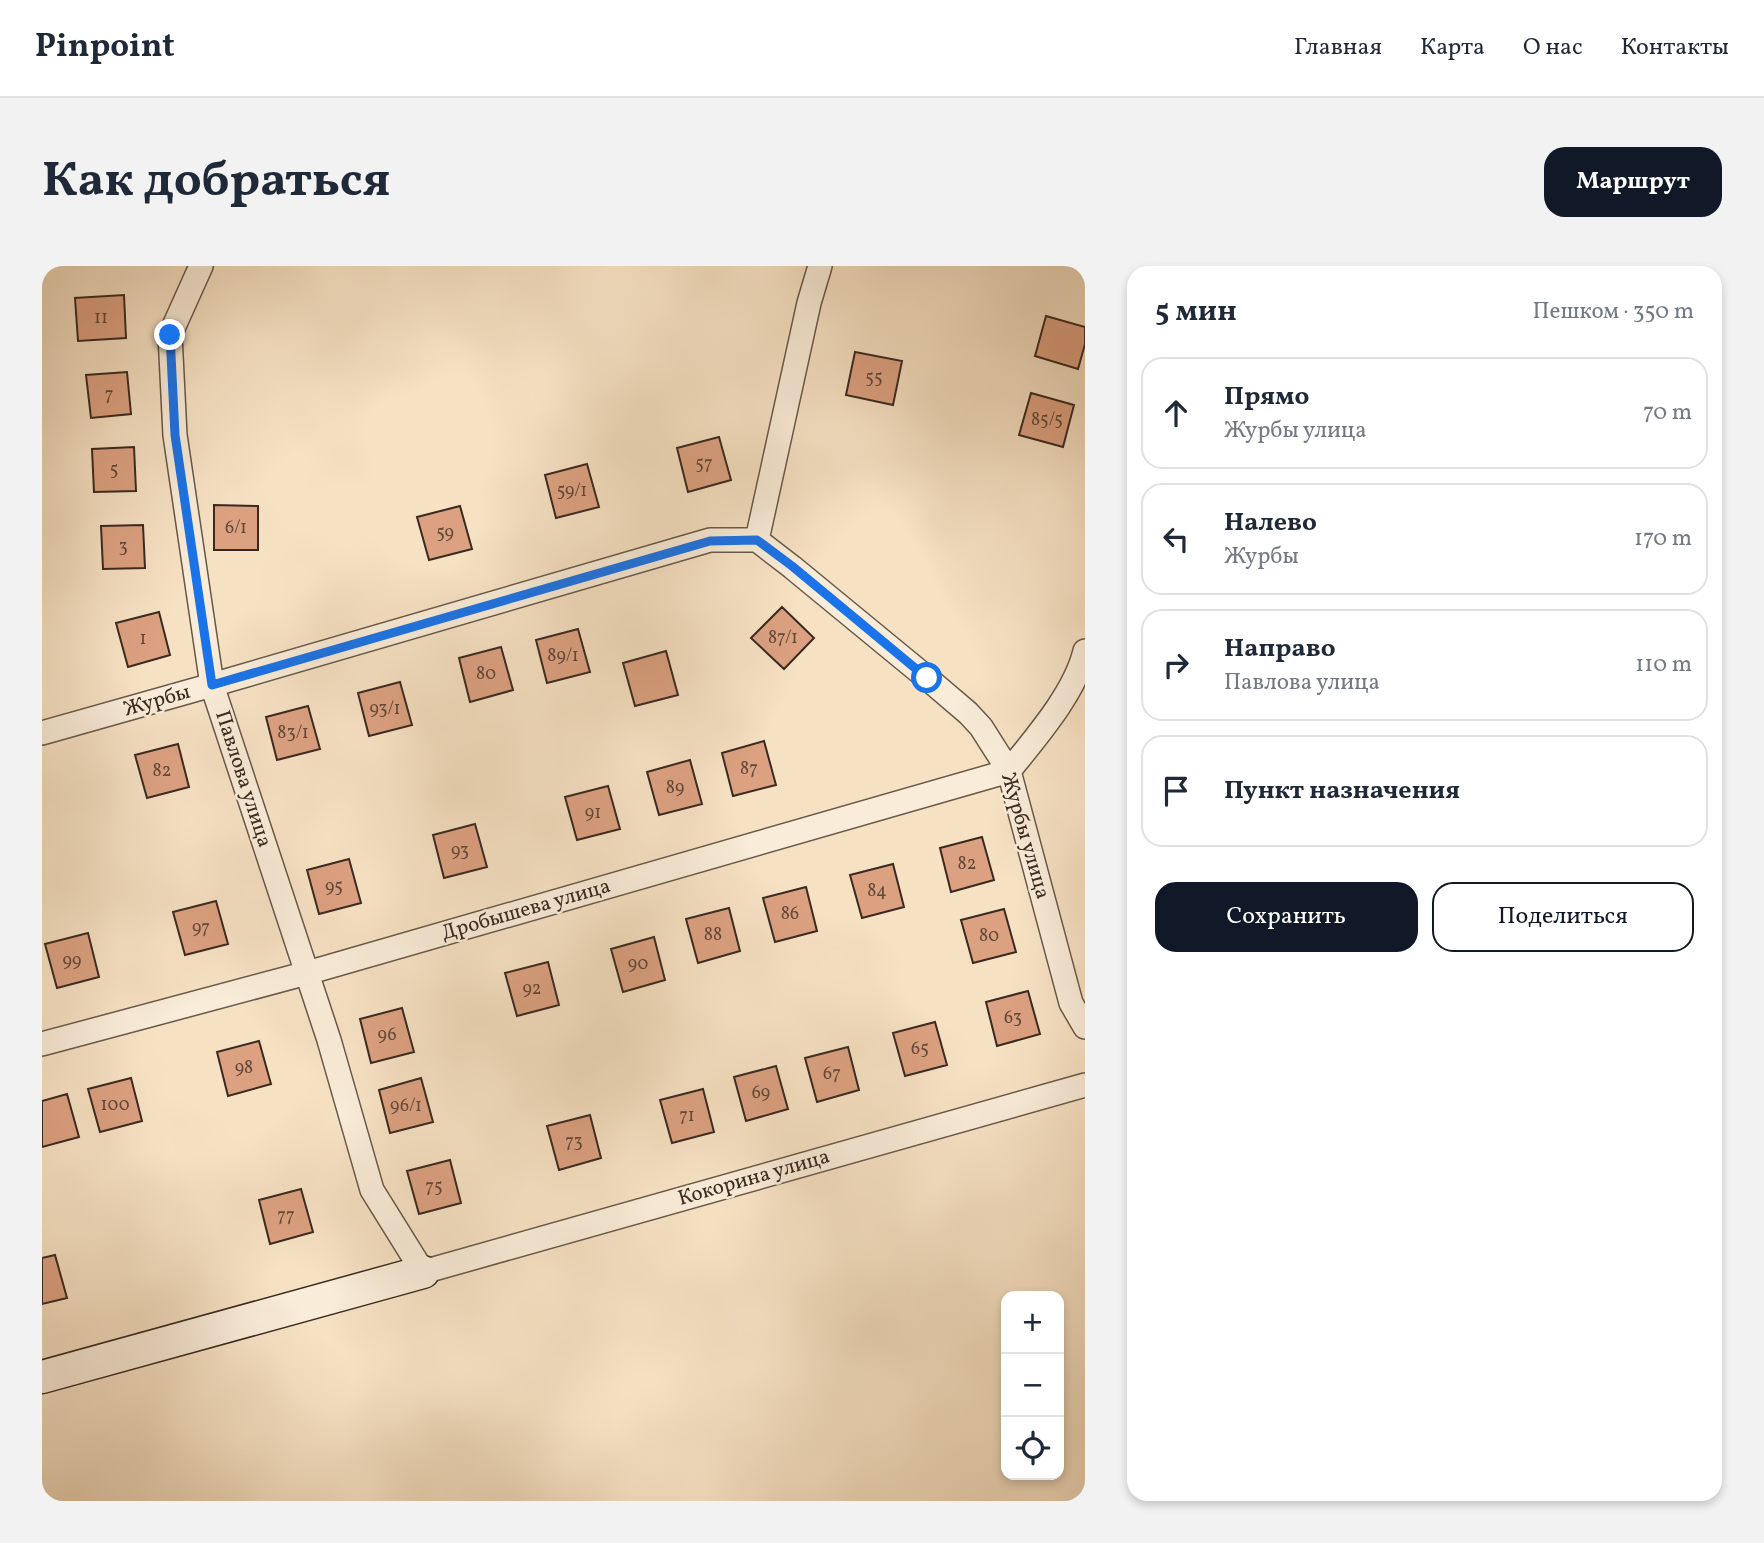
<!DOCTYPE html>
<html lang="ru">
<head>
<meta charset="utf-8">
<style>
  :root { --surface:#fff; --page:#f2f2f3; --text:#1f2937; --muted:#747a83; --line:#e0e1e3; --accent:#111827 }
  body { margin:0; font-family:Vollkorn,serif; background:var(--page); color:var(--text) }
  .controls { position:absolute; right:21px; bottom:21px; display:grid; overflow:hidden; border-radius:14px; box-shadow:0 4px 10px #0003 }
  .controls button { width:63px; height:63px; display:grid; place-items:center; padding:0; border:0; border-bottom:2px solid var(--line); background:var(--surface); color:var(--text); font:35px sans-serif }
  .stop { position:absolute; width:21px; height:21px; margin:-16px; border:5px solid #1a73e8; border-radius:50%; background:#fff }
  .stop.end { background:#1a73e8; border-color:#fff; box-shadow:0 2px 7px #0008 }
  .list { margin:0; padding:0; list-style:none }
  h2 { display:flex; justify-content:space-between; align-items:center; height:91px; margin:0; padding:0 28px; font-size:30px }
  h2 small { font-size:23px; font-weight:400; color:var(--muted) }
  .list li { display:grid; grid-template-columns:46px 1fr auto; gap:21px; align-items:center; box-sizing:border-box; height:112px; margin:0 14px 14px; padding:0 14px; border:2px solid var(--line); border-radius:21px }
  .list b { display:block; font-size:26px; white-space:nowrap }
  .list p { margin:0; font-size:23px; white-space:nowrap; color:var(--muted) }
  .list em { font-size:23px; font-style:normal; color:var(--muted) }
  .actions { display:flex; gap:14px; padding:21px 28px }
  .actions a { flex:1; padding:16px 0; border:2px solid var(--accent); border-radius:21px; text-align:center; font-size:24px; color:var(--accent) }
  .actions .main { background:var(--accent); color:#fff }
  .icon { flex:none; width:38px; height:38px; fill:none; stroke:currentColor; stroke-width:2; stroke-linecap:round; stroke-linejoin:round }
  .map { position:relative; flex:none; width:1043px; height:1235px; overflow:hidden; border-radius:21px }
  header { display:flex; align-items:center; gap:42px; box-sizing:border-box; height:98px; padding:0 35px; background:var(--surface); border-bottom:2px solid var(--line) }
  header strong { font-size:33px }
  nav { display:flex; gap:38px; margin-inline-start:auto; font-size:24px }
  .intro { display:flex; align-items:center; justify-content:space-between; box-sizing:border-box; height:168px; padding:0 42px }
  h1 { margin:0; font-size:49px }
  .button { padding:18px 32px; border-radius:21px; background:var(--accent); color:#fff; font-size:24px; font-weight:700 }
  main { display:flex; gap:42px; padding:0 42px }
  aside { flex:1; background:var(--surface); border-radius:21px; box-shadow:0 4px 10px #0003 }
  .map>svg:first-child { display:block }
</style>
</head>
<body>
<header>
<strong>Pinpoint</strong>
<nav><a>Главная</a><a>Карта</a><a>О нас</a><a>Контакты</a></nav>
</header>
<div class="intro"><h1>Как добраться</h1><a class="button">Маршрут</a></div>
<main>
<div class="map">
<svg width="1043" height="1235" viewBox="0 0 1043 1235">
  <rect width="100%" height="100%" fill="#f6e1c3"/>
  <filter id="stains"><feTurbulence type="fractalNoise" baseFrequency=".00286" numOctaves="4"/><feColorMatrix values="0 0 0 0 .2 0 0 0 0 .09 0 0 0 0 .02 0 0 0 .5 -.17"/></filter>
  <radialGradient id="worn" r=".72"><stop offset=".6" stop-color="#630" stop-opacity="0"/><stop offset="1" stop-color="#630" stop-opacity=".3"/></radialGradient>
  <path fill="#dca181" stroke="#392a21" stroke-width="2" d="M82 29 84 72 36 75 33 32Z
    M1004 50 1043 61V78L1036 103 993 90Z
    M813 86 860 95 851 139 804 129Z
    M85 106 89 148 49 152 44 109Z
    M989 127 1032 139 1021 181 977 169Z
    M677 171 689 214 646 226 635 182Z
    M92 181 94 225 52 226 50 183Z
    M545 198 557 241 514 252 503 209Z
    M172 239 216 240V284H172Z
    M418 240 430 283 387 294 375 251Z
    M101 259 103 302 61 303 59 260Z
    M740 341 772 372 742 403 709 372Z
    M117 346 128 389 86 401 74 357Z
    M536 363 548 406 505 417 494 374Z
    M459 381 471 424 428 436 417 392Z
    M624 385 636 429 593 440 581 397Z
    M358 416 370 459 327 470 316 427Z
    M266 440 278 483 235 494 224 451Z
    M722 475 734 519 691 530 680 487Z
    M136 478 147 521 105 532 93 489Z
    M648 494 660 538 617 549 605 506Z
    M566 520 578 563 535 574 523 531Z
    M433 558 445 601 402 612 391 569Z
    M940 571 952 614 909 626 898 582Z
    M307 593 319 637 277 648 265 604Z
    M851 598 862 641 820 652 808 609Z
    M764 621 775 665 733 676 721 632Z
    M174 635 186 678 143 689 131 646Z
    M687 642 698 685 656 697 644 653Z
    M962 643 974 686 931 697 919 654Z
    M46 667 57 711 15 722 3 678Z
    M612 671 623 714 581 726 569 683Z
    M506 696 517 739 475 750 463 707Z
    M986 725 998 768 955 780 944 736Z
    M360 742 372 786 329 797 318 753Z
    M893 756 905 799 863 810 851 767Z
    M217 775 229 818 186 830 175 786Z
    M806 781 817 824 775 836 763 792Z
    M734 800 746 843 704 855 692 811Z
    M89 812 100 855 58 866 46 823Z
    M379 812 391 856 348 867 337 824Z
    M661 823 672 866 630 877 618 834Z
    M25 828 37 871 0 881V835Z
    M548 849 559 892 517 904 505 860Z
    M408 894 419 937 377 948 365 905Z
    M259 923 271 966 228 978 217 934Z
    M13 989 25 1032 0 1038V992Z"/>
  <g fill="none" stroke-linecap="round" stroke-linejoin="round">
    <defs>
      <path id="street" d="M159 0 128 69 133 169 170 419 287 774 330 924 381 1006 1043 819
        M715 274 750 301 885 412 926 447 939 461 967 505 1029 737 1043 761
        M715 274 767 37 778 0
        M0 467 170 419 668 274H715
        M967 505C994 471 1033 427 1043 385
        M0 778 265 707 967 505"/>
      <path id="secondary" d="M0 1111 381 1006"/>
    </defs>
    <use href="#street" stroke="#68584a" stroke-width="26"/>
    <use href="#secondary" stroke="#392a21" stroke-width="35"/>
    <use href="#street" stroke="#f9ecd8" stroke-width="23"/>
    <use href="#secondary" stroke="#f9ecd8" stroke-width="32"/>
  </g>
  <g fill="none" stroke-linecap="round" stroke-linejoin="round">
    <path stroke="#1a73e8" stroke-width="9" d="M128 69 133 169 170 419 668 275 715 274 750 300 885 412"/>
  </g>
  <g text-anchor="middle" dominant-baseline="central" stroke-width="5" stroke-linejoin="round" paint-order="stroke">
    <g font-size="18" fill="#624839">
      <text x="59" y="52">11</text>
      <text x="832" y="112">55</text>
      <text x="67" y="129">7</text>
      <text x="1005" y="154">85/5</text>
      <text x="662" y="198">57</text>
      <text x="72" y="204">5</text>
      <text x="530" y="225">59/1</text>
      <text x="194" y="262">6/1</text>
      <text x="403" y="267">59</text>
      <text x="81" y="281">3</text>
      <text x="741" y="372">87/1</text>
      <text x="101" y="373">1</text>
      <text x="521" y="390">89/1</text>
      <text x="444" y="408">80</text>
      <text x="343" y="443">93/1</text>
      <text x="251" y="467">83/1</text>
      <text x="707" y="503">87</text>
      <text x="120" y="505">82</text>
      <text x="633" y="522">89</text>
      <text x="551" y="547">91</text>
      <text x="418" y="585">93</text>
      <text x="925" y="598">82</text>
      <text x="292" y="621">95</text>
      <text x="835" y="625">84</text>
      <text x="748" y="648">86</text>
      <text x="159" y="662">97</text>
      <text x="671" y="669">88</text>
      <text x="947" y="670">80</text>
      <text x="30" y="695">99</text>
      <text x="596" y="698">90</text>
      <text x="490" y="723">92</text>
      <text x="971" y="752">63</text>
      <text x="345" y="769">96</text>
      <text x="878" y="783">65</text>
      <text x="202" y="802">98</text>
      <text x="790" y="808">67</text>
      <text x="719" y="827">69</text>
      <text x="73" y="839">100</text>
      <text x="364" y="840">96/1</text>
      <text x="645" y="850">71</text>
      <text x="532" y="876">73</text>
      <text x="392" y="921">75</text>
      <text x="244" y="950">77</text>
    </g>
    <g font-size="21" fill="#392a21" stroke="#f9ecd8">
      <text transform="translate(115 435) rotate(-16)">Журбы</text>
      <text transform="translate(201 513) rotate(72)">Павлова улица</text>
      <text transform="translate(983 570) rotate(74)">Журбы улица</text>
      <text transform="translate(484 644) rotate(-16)">Дробышева улица</text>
      <text transform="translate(712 912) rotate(-16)">Кокорина улица</text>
    </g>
  </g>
  <rect width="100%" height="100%" filter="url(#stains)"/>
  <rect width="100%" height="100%" fill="url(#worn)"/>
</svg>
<div class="controls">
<button>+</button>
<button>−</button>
<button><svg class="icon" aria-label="locate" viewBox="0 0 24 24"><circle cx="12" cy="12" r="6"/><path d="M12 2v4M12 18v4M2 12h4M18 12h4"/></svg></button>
</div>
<div class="stop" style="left:885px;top:412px"></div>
<div class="stop end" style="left:128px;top:69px"></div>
</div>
<aside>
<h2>5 мин<small>Пешком · 350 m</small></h2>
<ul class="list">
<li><svg class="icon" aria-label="ahead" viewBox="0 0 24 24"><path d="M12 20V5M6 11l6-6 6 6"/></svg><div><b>Прямо</b><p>Журбы улица</p></div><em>70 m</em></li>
<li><svg class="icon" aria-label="left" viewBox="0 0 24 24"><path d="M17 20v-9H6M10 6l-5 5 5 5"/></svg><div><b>Налево</b><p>Журбы</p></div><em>170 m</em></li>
<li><svg class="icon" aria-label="right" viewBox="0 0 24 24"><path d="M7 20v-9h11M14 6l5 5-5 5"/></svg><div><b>Направо</b><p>Павлова улица</p></div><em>110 m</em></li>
<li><svg class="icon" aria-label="arrive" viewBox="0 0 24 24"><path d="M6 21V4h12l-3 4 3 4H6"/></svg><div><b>Пункт назначения</b></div></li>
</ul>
<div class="actions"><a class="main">Сохранить</a><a>Поделиться</a></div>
</aside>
</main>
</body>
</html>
